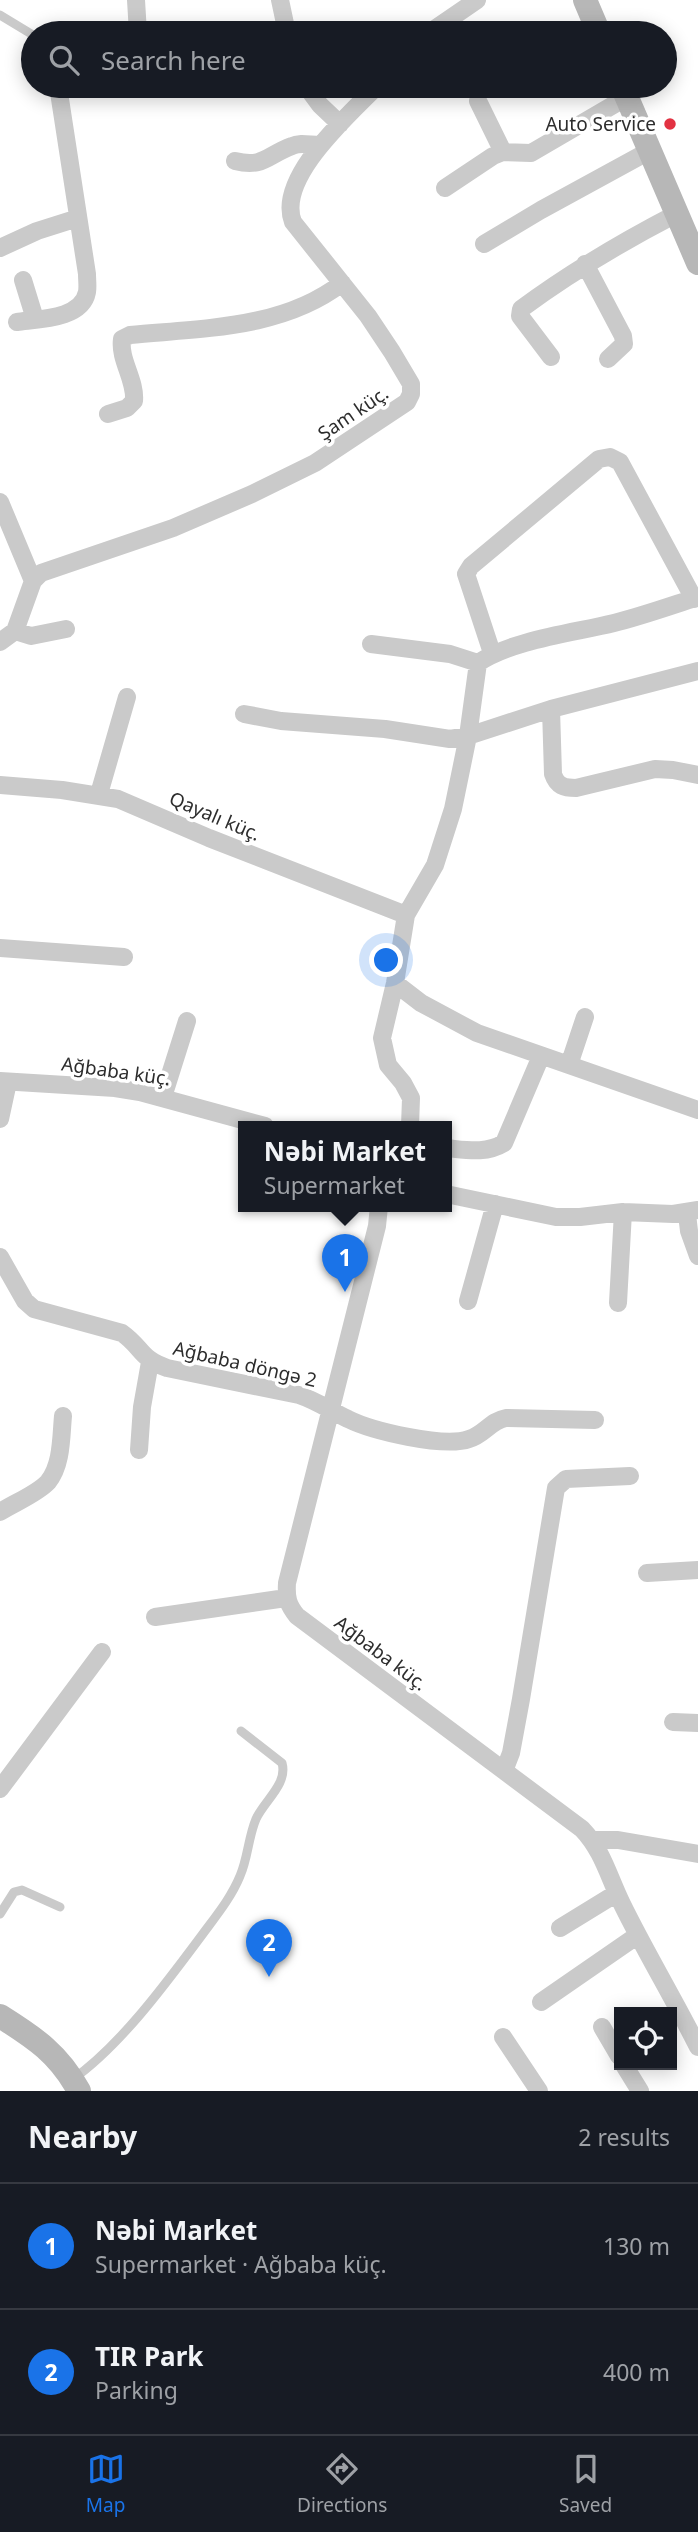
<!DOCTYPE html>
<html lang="en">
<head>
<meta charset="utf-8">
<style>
  :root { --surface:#171b24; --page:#242831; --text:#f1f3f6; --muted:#9ea1a6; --line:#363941; --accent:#1a73e8 }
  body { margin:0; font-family:"Noto Sans",sans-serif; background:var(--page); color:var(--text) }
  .controls { position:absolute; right:21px; bottom:21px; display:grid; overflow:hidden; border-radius:0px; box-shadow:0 4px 18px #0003 }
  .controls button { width:63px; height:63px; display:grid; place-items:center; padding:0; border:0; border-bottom:2px solid var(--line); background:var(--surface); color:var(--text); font:35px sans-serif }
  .you { position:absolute; left:387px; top:961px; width:24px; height:24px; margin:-18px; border:5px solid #fff; border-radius:50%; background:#1a73e8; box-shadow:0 0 0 10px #1a73e833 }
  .badge { display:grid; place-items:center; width:46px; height:46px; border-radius:50%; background:var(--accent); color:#fff; font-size:23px; font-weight:700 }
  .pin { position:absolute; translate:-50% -58px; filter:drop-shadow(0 2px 4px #0008) }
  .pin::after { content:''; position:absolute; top:37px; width:24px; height:21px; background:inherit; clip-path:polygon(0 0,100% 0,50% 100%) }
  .popup { position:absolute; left:238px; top:1121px; width:214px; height:91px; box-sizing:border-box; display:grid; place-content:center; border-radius:0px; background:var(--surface); filter:drop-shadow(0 2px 5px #0005); font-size:23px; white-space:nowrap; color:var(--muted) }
  .popup b { font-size:26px; color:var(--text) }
  .popup::after { content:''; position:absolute; left:50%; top:100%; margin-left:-14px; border:14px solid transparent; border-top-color:var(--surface) }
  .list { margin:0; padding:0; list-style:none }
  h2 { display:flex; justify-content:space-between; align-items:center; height:91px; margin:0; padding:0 28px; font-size:30px }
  h2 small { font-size:23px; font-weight:400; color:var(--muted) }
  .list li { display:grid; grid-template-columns:46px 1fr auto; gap:21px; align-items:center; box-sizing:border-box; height:126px; padding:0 28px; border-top:2px solid var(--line) }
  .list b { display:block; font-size:26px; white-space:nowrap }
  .list p { margin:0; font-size:23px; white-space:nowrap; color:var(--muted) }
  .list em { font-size:23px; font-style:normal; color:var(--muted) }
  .icon { flex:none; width:38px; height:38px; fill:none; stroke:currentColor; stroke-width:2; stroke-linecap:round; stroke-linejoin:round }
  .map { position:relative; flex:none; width:698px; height:2091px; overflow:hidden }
  .search { position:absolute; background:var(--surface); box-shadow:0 4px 18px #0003; left:21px; right:21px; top:21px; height:77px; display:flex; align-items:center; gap:18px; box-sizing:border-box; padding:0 24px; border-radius:38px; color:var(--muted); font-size:26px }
  .sheet { height:343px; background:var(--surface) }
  nav { display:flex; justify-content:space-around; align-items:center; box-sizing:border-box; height:98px; border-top:2px solid var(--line); background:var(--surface); font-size:19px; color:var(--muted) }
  nav a { display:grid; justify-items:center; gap:4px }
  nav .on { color:var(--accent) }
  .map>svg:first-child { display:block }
</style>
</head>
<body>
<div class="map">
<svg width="698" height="2091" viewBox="0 0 698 2091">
  <rect width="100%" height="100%" fill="#fff"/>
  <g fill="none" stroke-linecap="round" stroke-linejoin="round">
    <path stroke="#cacaca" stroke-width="9" d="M0 15 33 35
      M0 1914 14 1892 22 1890 60 1907
      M73 2079C121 2045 167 1982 202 1935 216 1916 231 1898 240 1876 248 1858 248 1838 256 1819 264 1801 288 1784 282 1763L241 1731"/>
    <path stroke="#cacaca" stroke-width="18" d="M136 0 138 33
      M280 0 287 33
      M429 33 477 0
      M306 86 320 105 340 124
      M478 101 503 152
      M235 161C264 168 267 155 292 146 300 142 310 145 319 145
      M445 188 493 156 503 152 531 153 627 97
      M484 244 541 210 649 151
      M0 248 37 231 78 218
      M585 264 623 336 624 344 608 359
      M23 280 35 319
      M17 322C39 319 82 319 87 292 88 287 87 280 87 274L58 86
      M551 357 520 316 521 309C571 272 622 242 676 214
      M108 414 127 408 134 401C136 380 119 360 122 339L130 335C202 328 283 329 342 283
      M0 502 33 581
      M15 631 31 636 66 629
      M0 642 15 631 33 581 41 573 173 528 252 494 315 463 407 402 411 394V384L392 352 368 316 293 222C276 178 349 115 377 86
      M371 644 450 654 478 663
      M492 653 466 574 471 566 599 459 610 457 620 462 694 599
      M551 709 553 774C557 786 564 788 576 788L655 769 673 770 698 775
      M244 714 281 721 385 729 450 739 468 736 551 709 698 671
      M0 785 62 790 118 799 209 838 406 915
      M99 794 127 697
      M0 948 124 957
      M395 983 421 1003 477 1033 698 1110
      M569 1065 585 1017
      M0 1081 115 1088 140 1092 265 1126
      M163 1097 187 1021
      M0 1119 8 1082
      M410 1126 411 1098 403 1083 388 1065 382 1038 395 983 406 915 435 865 453 809 468 736 478 663C512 640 573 633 614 623 642 616 670 606 698 597
      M446 1148C467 1150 486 1154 504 1143L541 1056
      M446 1194 556 1217H580L623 1212 673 1214 698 1210
      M379 1206 377 1226 287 1583C286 1598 288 1605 297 1616L582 1829C603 1851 609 1878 622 1904 646 1953 674 1999 698 2047
      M687 1214 689 1231 698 1256
      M0 1257 25 1301 34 1309 122 1333C143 1348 139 1358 167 1368L299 1395C317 1401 331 1411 348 1419 372 1431 444 1448 469 1439 484 1435 490 1421 506 1418L595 1420
      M468 1301 495 1204
      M618 1303 623 1212
      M139 1450 142 1407 150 1362
      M0 1512C14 1503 37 1494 48 1482 62 1465 61 1437 63 1416
      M647 1573 698 1570
      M155 1617 286 1598
      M673 1722 698 1723
      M504 1771 511 1753 521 1699 556 1488 566 1479 630 1476
      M0 1789 102 1652
      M592 1840H618L698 1854
      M560 1928 617 1893
      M541 2002 638 1935
      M602 2027 619 2056
      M503 2037 539 2091
      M624 2065 640 2091"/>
    <path stroke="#b7b7b7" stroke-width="24" d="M585 0 599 33
      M622 86 698 263
      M0 2016C35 2038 59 2054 79 2091"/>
  </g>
  <circle fill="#e23242" stroke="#fff" stroke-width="2.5" cx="670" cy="124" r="7"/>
  <g text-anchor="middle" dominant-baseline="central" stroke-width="7" stroke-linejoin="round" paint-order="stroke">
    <g font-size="19" fill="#2d2d2d" stroke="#fff" text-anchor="end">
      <text x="656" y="124">Auto Service</text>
    </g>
    <g font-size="19" fill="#2d2d2d" stroke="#fff">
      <text transform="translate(353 413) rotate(-34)">Şam küç.</text>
      <text transform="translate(215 816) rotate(23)">Qayalı küç.</text>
      <text transform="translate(116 1071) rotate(8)">Ağbaba küç.</text>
      <text transform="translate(245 1364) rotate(13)">Ağbaba döngə 2</text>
      <text transform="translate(381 1653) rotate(37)">Ağbaba küç.</text>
    </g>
  </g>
</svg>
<div class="controls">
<button><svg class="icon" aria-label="locate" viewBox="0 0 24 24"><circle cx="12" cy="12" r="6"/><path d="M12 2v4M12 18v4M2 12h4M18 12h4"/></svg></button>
</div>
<div class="you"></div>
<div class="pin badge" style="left:345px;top:1292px">1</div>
<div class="popup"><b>Nəbi Market</b>Supermarket</div>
<div class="pin badge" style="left:269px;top:1977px">2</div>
<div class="search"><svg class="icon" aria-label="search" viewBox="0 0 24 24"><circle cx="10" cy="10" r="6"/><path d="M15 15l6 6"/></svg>Search here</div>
</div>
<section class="sheet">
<h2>Nearby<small>2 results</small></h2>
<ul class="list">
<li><span class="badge">1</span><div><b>Nəbi Market</b><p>Supermarket · Ağbaba küç.</p></div><em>130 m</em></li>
<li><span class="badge">2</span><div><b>TIR Park</b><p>Parking</p></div><em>400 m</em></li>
</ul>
</section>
<nav>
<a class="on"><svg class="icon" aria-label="map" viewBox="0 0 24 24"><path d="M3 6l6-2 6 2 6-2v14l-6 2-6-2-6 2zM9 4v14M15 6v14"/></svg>Map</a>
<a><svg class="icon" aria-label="directions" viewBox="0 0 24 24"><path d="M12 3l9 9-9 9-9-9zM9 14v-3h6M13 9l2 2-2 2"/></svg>Directions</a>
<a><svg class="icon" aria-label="saved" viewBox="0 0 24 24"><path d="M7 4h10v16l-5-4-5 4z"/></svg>Saved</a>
</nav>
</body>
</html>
